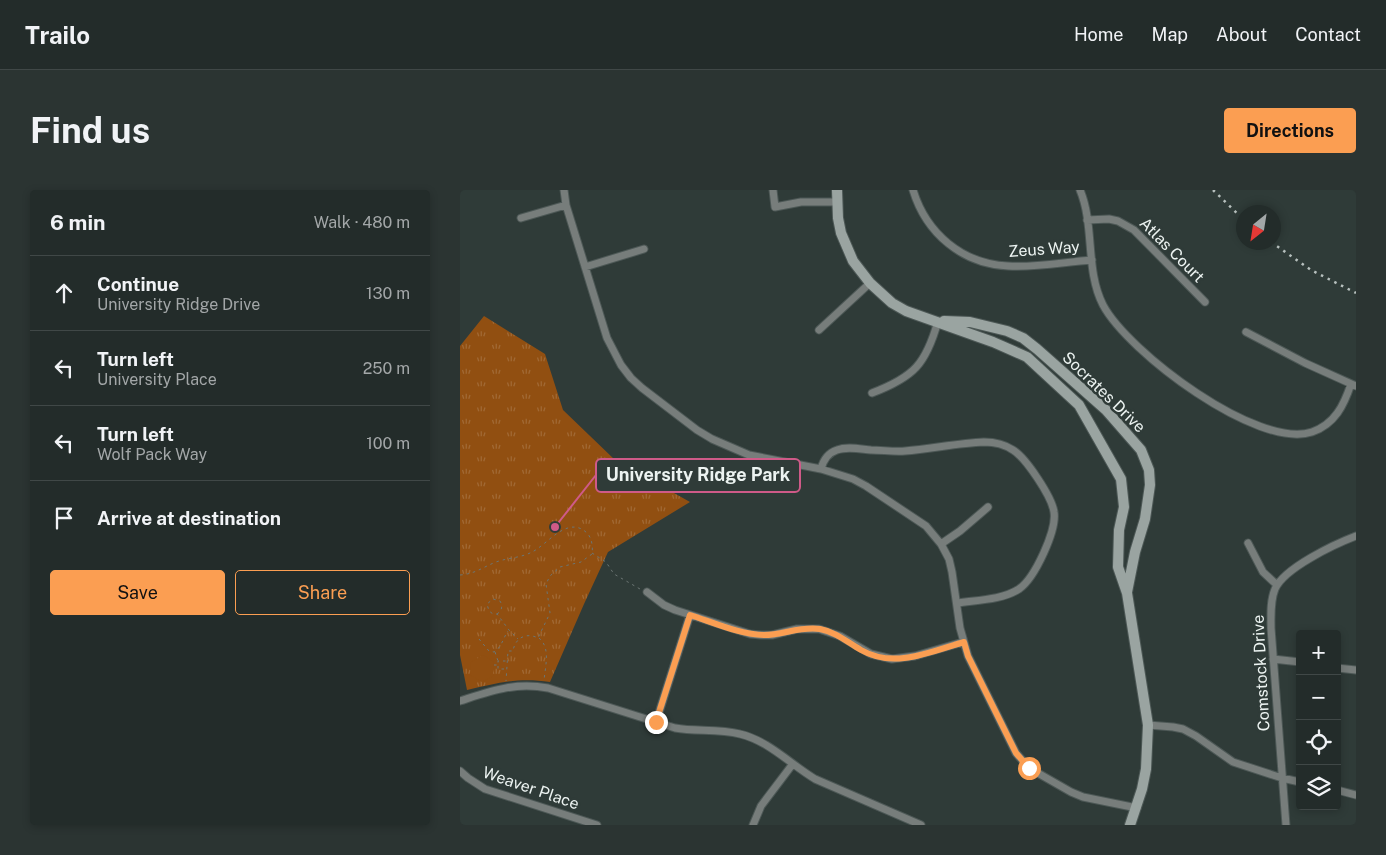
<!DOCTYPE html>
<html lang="en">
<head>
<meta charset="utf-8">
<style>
  :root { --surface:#232c2a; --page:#2b3432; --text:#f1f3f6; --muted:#a3a7a8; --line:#404847; --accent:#fb9e52 }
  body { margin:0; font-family:"Public Sans",sans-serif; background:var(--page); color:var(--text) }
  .controls { position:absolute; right:15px; bottom:15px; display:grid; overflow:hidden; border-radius:5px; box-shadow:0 2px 8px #0003 }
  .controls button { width:45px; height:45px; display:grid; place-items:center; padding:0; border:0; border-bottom:1px solid var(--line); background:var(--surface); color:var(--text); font:25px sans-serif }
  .compass { position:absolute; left:776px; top:15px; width:45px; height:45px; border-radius:50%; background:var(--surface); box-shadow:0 2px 8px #0003; rotate:210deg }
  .stop { position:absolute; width:15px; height:15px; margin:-11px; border:4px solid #fb9e52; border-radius:50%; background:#fff }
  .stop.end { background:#fb9e52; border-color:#fff; box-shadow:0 1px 5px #0008 }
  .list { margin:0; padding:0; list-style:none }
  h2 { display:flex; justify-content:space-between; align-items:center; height:65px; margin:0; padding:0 20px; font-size:21px }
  h2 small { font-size:16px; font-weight:400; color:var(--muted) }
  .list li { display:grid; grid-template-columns:32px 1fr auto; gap:15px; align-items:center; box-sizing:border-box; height:75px; padding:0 20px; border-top:1px solid var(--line) }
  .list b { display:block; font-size:19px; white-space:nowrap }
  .list p { margin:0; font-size:16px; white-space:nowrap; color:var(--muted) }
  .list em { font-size:16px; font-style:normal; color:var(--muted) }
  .actions { display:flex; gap:10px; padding:15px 20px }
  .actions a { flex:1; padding:11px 0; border:1px solid var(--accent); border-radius:5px; text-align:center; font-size:18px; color:var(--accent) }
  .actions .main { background:var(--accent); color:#111 }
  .icon { flex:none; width:28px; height:28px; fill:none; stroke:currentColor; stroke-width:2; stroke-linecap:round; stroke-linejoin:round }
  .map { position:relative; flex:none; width:896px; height:635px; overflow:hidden; border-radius:5px }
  header { display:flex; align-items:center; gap:30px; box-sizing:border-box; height:70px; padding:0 25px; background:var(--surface); border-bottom:1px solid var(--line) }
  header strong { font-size:24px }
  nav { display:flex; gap:28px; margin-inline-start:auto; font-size:18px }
  .intro { display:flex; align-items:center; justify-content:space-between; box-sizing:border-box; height:120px; padding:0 30px }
  h1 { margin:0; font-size:35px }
  .button { padding:12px 22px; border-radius:5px; background:var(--accent); color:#111; font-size:18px; font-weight:700 }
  main { display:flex; gap:30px; padding:0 30px }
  aside { flex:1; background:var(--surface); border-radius:5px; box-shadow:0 2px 8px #0003 }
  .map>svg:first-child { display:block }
</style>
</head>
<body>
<header>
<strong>Trailo</strong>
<nav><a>Home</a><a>Map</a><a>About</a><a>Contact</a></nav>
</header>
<div class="intro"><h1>Find us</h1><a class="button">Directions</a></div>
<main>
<aside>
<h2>6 min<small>Walk · 480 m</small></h2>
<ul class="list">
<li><svg class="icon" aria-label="ahead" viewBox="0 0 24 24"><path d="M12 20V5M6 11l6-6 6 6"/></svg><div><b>Continue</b><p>University Ridge Drive</p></div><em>130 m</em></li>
<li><svg class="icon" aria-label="left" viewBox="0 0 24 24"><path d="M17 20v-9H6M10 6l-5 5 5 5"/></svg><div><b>Turn left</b><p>University Place</p></div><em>250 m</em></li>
<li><svg class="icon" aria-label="left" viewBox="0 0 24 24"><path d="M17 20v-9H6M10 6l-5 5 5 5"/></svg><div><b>Turn left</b><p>Wolf Pack Way</p></div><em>100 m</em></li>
<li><svg class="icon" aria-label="arrive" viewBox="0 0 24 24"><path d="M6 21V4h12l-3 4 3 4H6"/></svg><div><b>Arrive at destination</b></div></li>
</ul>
<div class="actions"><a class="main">Save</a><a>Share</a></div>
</aside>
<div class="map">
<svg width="896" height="635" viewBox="0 0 896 635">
  <defs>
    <pattern id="park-tufts" width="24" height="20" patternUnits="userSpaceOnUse" patternTransform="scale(1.25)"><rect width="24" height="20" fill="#914f11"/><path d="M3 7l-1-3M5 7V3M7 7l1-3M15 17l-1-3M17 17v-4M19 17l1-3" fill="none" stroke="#a16934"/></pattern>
  </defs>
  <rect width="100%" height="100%" fill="#2f3b38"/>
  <path fill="url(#park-tufts)" d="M24 126 85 164 103 220 155 270 230 312 148 362 124 414 90 492C59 487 37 493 7 500L0 465V156Z"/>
  <path fill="#914f11" d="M23 465 34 472 33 486 22 492 10 485 11 472Z"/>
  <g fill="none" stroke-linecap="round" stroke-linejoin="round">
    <defs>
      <path id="street" d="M104 0 106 15 147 148 161 175 171 188 182 198 237 240 252 249 289 265 361 279 393 289 406 296 466 336 481 354 489 369 492 382 500 438 508 466 556 563 569 578 611 602 623 607 677 618
        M313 0 315 17 341 12H377
        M453 0C466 43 502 74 548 76 575 78 604 72 632 70
        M620 0C635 36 625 80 643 115 668 162 798 260 852 242 875 234 884 215 891 194
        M61 28 106 15
        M627 30 649 29 658 31 674 40 745 112
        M125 77 184 59
        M359 140 410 93
        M786 142 845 173 896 196
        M412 203C454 187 466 174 478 131
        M361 279C363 271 368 263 377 260 387 256 400 259 411 260 422 260 434 262 445 261 471 259 498 253 524 252 534 252 544 254 553 260 566 268 592 307 594 322 597 340 575 388 559 399 542 410 517 410 497 413
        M788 353 803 382 817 395
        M481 354 500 341 528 317
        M187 402 204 415 215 420 290 444 301 445H312L337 439H359L380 446 411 464 432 469 455 466 503 452
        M813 469 840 472
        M877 478 896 480
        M0 511C31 501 54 492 88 498L215 538C236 542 258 538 280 544 309 551 330 574 355 589L461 635
        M196 532 230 425
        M688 535 713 537 723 539 736 546 773 572 822 588 840 592
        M0 581 8 588 25 599 137 635
        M877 600 896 605
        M293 635 301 616 332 575
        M826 635 811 438C811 425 810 411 815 399 824 378 875 354 896 346"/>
      <path id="secondary" d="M377 0 378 28 381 43 393 71 410 93 432 113 446 121 533 152 567 167 619 215 661 289 664 317 659 340 658 377 667 403 688 535 686 579 682 599 670 635
        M484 131 510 132 547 141 563 148 577 159 646 220 681 260 689 280 690 295 685 329 675 362 667 402"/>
    </defs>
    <use href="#street" stroke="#4d5856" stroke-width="9"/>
    <use href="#secondary" stroke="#4d5856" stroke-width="12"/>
    <path stroke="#6c7674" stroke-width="1" stroke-dasharray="2.5 4" stroke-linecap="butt" d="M132 363 146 372 154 384 180 399
      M0 385C15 384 23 377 36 372 47 368 59 368 70 363 87 356 107 324 127 343 132 348 133 357 132 364L121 372 100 377 90 386 86 394 90 423 78 448C66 442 55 448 53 461H48L46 491
      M37 424C42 421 43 416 40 411L33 409 27 414 29 421 33 424H37L49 440 58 449
      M79 448C91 458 85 477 84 491
      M19 449 29 461 34 462C42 457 43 448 48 441
      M35 462 38 471
      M34 475H38V471H46
      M38 476V479H46"/>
    <use href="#street" stroke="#777d7b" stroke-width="7"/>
    <use href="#secondary" stroke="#9aa4a1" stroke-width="10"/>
    <path stroke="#b7c0be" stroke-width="2.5" stroke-dasharray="2.5 5" stroke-linecap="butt" d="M753 0 784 30
      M811 52 851 80 896 103"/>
  </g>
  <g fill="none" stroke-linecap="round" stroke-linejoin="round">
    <path stroke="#fb9e52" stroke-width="6" d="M196 532 230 425C252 432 281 445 304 445 323 445 340 436 360 439 376 442 387 452 401 460 434 479 470 462 504 452L508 466 556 563 569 578"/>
  </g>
  <g text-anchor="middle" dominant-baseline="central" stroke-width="5" stroke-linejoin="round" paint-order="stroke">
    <g font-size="16" fill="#ecf3f1" stroke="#2f3b38">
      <text transform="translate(584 59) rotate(-4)">Zeus Way</text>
      <text transform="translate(712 60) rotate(45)">Atlas Court</text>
      <text transform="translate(644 202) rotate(44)">Socrates Drive</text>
      <text transform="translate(801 483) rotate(-93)">Comstock Drive</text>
      <text transform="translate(71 598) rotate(19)">Weaver Place</text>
    </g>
  </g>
  <path fill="none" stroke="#cf5a88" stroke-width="2" d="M95 337L136 285"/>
  <circle fill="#cf5a88" stroke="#2f3b38" stroke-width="2" cx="95" cy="337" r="5"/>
  <rect fill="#2f3b38" stroke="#cf5a88" stroke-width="2" x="136" y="269" width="204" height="33" rx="5"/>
  <g font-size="18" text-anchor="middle" font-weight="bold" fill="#ecf3f1">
    <text x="238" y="291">University Ridge Park</text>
  </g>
</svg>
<div class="controls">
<button>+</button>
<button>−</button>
<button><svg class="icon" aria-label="locate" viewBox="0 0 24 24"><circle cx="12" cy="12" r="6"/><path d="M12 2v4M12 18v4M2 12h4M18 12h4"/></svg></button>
<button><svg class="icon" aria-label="layers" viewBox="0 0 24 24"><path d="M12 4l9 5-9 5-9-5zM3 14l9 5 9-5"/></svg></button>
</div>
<svg class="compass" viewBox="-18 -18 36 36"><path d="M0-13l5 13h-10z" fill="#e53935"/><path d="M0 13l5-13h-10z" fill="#a3a7a8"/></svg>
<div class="stop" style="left:569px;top:578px"></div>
<div class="stop end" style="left:196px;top:532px"></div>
</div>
</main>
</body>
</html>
